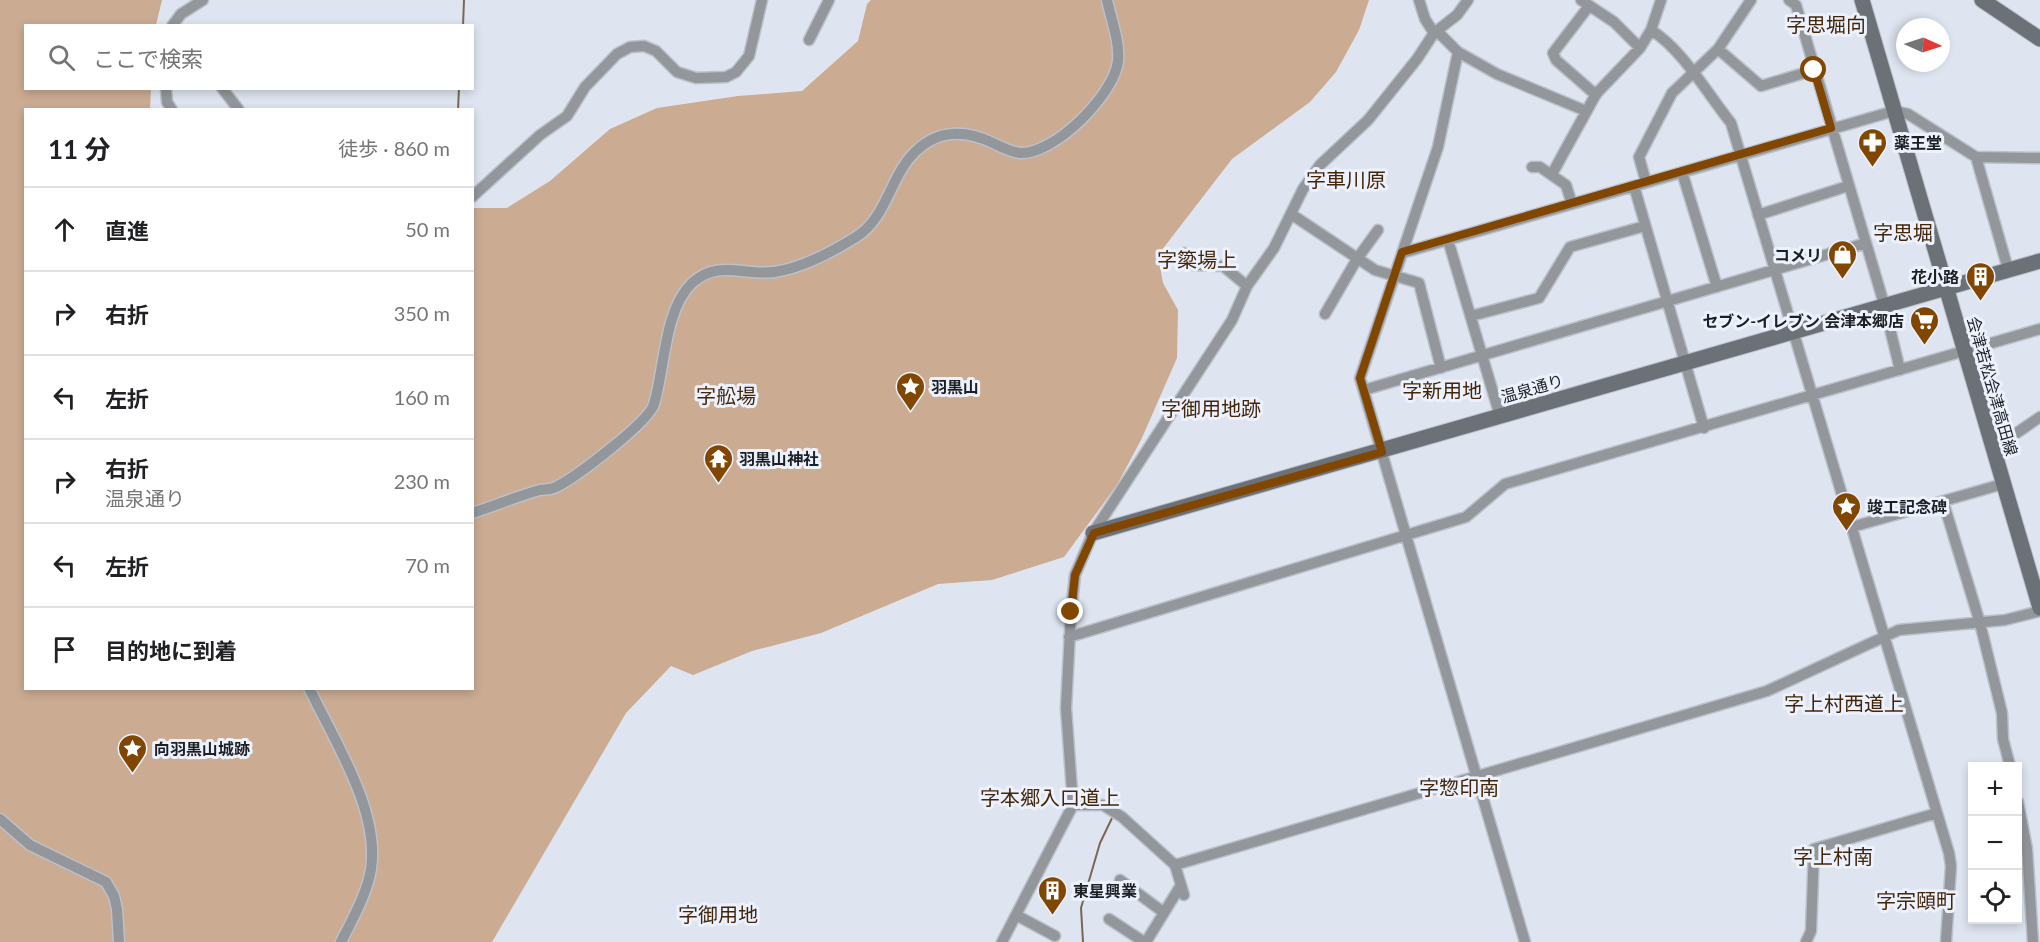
<!DOCTYPE html>
<html lang="ja">
<head>
<meta charset="utf-8">
<style>
  :root { --surface:#fff; --page:#f6f6f6; --text:#202124; --muted:#757577; --line:#e0e0e0 }
  body { margin:0; font-family:Lato,"Noto Sans JP",sans-serif; background:var(--page); color:var(--text) }
  .controls { position:absolute; right:18px; bottom:18px; display:grid; overflow:hidden; border-radius:0px; box-shadow:0 3px 9px #0003 }
  .controls button { width:54px; height:54px; display:grid; place-items:center; padding:0; border:0; border-bottom:2px solid var(--line); background:var(--surface); color:var(--text); font:30px sans-serif }
  .compass { position:absolute; left:1896px; top:18px; width:54px; height:54px; border-radius:50%; background:var(--surface); box-shadow:0 3px 9px #0003; rotate:93deg }
  .stop { position:absolute; width:18px; height:18px; margin:-14px; border:4px solid #814600; border-radius:50%; background:#fff }
  .stop.end { background:#814600; border-color:#fff; box-shadow:0 2px 6px #0008 }
  .list { margin:0; padding:0; list-style:none }
  h2 { display:flex; justify-content:space-between; align-items:center; height:78px; margin:0; padding:0 24px; font-size:26px }
  h2 small { font-size:20px; font-weight:400; color:var(--muted) }
  .list li { display:grid; grid-template-columns:39px 1fr auto; gap:18px; align-items:center; box-sizing:border-box; height:84px; padding:0 24px; border-top:2px solid var(--line) }
  .list b { display:block; font-size:22px; white-space:nowrap }
  .list p { margin:0; font-size:20px; white-space:nowrap; color:var(--muted) }
  .list em { font-size:20px; font-style:normal; color:var(--muted) }
  .icon { flex:none; width:33px; height:33px; fill:none; stroke:currentColor; stroke-width:2; stroke-linecap:round; stroke-linejoin:round }
  .map { position:relative; flex:none; width:2040px; height:942px; overflow:hidden }
  .search { position:absolute; background:var(--surface); box-shadow:0 3px 9px #0003; left:24px; top:24px; width:450px; height:66px; display:flex; align-items:center; gap:15px; box-sizing:border-box; padding:0 21px; border-radius:0px; color:var(--muted); font-size:22px }
  .panel { position:absolute; background:var(--surface); box-shadow:0 3px 9px #0003; left:24px; top:108px; width:450px; height:582px; border-radius:0px }
  .map>svg:first-child { display:block }
</style>
</head>
<body>
<div class="map">
<svg width="2040" height="942" viewBox="0 0 2040 942">
  <rect width="100%" height="100%" fill="#dee5f0"/>
  <path fill="#cbab92" d="M0 0H162L156 25 26 26V88H151L150 109 26 110V688H472L473 208H507L550 181 610 129 657 108 738 96 802 91 858 41 867 4 871 0H1369L1359 30 1336 72 1310 102 1232 159 1158 255 1163 283 1178 310 1177 358 1141 440 1117 485 1064 557 992 580 938 584 821 633 752 651 693 675 671 666 626 713 492 942H0Z"/>
  <g fill="none" stroke-linecap="round" stroke-linejoin="round">
    <path stroke="#7b6656" stroke-width="2" d="M463 26 464 0
      M458 110 459 88
      M1083 942 1081 908 1100 843 1113 816"/>
    <defs>
      <path id="street" d="M1419 0 1425 19 1434 33
        M1581 0 1614 22 1640 48 1651 30C1682 49 1707 93 1731 123L1949 853 1951 866 1946 942
        M1789 0 1796 5 1884 304 1900 370
        M1589 6 1553 53 1556 60 1596 95
        M172 26 181 14 203 0
        M1651 30 1661 0
        M1437 31 1458 52 1497 74 1586 111
        M809 40 829 0
        M1718 49 1761 86 1814 70
        M1458 52 1438 147 1360 378 1525 942
        M166 88 167 102 172 110
        M222 88 239 110
        M1976 157 2008 269
        M1532 167H1540L1566 185 1572 204
        M1682 172 1717 287
        M1552 174 1596 94 1640 48
        M1646 182 1639 157 1672 93 1718 49 1751 0
        M1634 186 1704 428
        M472 197 540 135 567 116 585 87 617 54 630 47 644 46 656 51 677 72 696 78 726 77 736 72 749 56 762 0
        M1291 214 1375 270 1419 283 1441 368
        M1758 215 1848 186
        M1448 240 1500 416
        M1184 253 1194 265 1223 266 1247 286
        M1402 253 1894 111 1908 114 1976 157 2040 158
        M1325 314 1357 259 1378 230
        M1471 316 1539 298 1570 247 1645 226
        M1364 390 1866 243
        M1993 449 2040 417
        M1943 501 1980 623 2002 713 2003 739 2010 766
        M472 513C495 506 517 496 540 490 546 489 552 490 558 486 577 476 649 422 654 404 665 368 664 310 692 283 718 259 744 276 774 272 803 268 832 252 856 237 887 218 890 176 915 152 938 129 966 130 993 143 1001 147 1011 152 1020 153 1055 155 1115 93 1118 61 1120 42 1111 19 1107 0
        M1852 527 2003 484
        M1069 637 1466 517 1505 484 2040 329
        M309 688C334 740 380 811 371 869 367 894 352 920 341 942
        M2018 802 2027 849 2033 942
        M1073 805H1103L1122 817 1175 865 1767 691 1899 630 2005 620 2040 611
        M0 819 30 845 106 882 114 896 117 909 119 942
        M1175 865 1184 895
        M1120 880 1163 912
        M1016 915 1055 936
        M1109 919 1144 942
        M1002 942 1073 805 1066 708 1071 612 1075 575 1093 533 1232 320 1247 286 1274 248 1303 189 1320 165 1368 120 1417 59 1434 33 1457 15 1468 0
        M1146 942 1181 885
        M1806 942 1811 931 1814 849 1937 813"/>
      <path id="secondary" d="M1862 0 2040 608
        M1982 0 2040 39
        M1093 533 2040 261"/>
    </defs>
    <use href="#street" stroke="#bbc1cb" stroke-width="13"/>
    <use href="#secondary" stroke="#bbc1cb" stroke-width="17"/>
    <use href="#street" stroke="#93969a" stroke-width="10"/>
    <use href="#secondary" stroke="#6c7077" stroke-width="15"/>
  </g>
  <g fill="none" stroke-linecap="round" stroke-linejoin="round">
    <path stroke="#814600" stroke-width="8" d="M1071 612 1075 575 1094 533 1382 452 1360 378 1402 252 1831 128 1814 70"/>
  </g>
  <defs>
    <symbol id="pharmacy-pin" viewBox="-11 -11 22 30"><path d="M0 17L-7.5 6A9.5 9.5 0 1 1 7.5 6Z" fill="#814600" stroke="#ecf2fd"/><path d="M-2-6h4v4h4v4h-4v4h-4v-4h-4v-4h4Z" fill="#fff"/></symbol>
    <symbol id="shop-pin" viewBox="-11 -11 22 30"><path d="M0 17L-7.5 6A9.5 9.5 0 1 1 7.5 6Z" fill="#814600" stroke="#ecf2fd"/><path d="M-5-2.5h2.3a2.7 3.5 0 0 1 5.4 0H5L5.5 6h-11ZM-1.5-2.5h3a1.5 2.3 0 0 0-3 0Z" fill="#fff"/></symbol>
    <symbol id="building-pin" viewBox="-11 -11 22 30"><path d="M0 17L-7.5 6A9.5 9.5 0 1 1 7.5 6Z" fill="#814600" stroke="#ecf2fd"/><path d="M-4-6H4V6H1V3H-1V6H-4ZM-2.5-4.3h1.7v1.8h-1.7ZM.8-4.3h1.7v1.8H.8ZM-2.5-1h1.7V.8h-1.7ZM.8-1h1.7V.8H.8Z" fill="#fff"/></symbol>
    <symbol id="supermarket-pin" viewBox="-11 -11 22 30"><path d="M0 17L-7.5 6A9.5 9.5 0 1 1 7.5 6Z" fill="#814600" stroke="#ecf2fd"/><path d="M-6-5.5h2.5l.6 2H6L4.5 2H-2.5L-4.4-4H-6ZM-1.5 3.2a1.3 1.3 0 1 0 .1 0ZM3 3.2a1.3 1.3 0 1 0 .1 0Z" fill="#fff"/></symbol>
    <symbol id="sight-pin" viewBox="-11 -11 22 30"><path d="M0 17L-7.5 6A9.5 9.5 0 1 1 7.5 6Z" fill="#814600" stroke="#ecf2fd"/><path d="M0-6L1.8-2.2L6-1.7L2.9 1.2L3.7 5.4L0 3.3L-3.7 5.4L-2.9 1.2L-6-1.7L-1.8-2.2Z" fill="#fff"/></symbol>
    <symbol id="temple-pin" viewBox="-11 -11 22 30"><path d="M0 17L-7.5 6A9.5 9.5 0 1 1 7.5 6Z" fill="#814600" stroke="#ecf2fd"/><path d="M0-6L5-2H3V0L6.5 2.5H4V6H1.5V3h-3V6H-4V2.5H-6.5L-3 0V-2H-5Z" fill="#fff"/></symbol>
  </defs>
  <g fill-rule="evenodd">
    <use href="#pharmacy-pin" x="1856" y="126" width="33" height="45"/>
    <use href="#shop-pin" x="1826" y="238" width="33" height="45"/>
    <use href="#building-pin" x="1964" y="260" width="33" height="45"/>
    <use href="#supermarket-pin" x="1908" y="304" width="33" height="45"/>
    <use href="#sight-pin" x="894" y="370" width="33" height="45"/>
    <use href="#temple-pin" x="702" y="442" width="33" height="45"/>
    <use href="#sight-pin" x="1830" y="490" width="33" height="45"/>
    <use href="#sight-pin" x="116" y="732" width="33" height="45"/>
    <use href="#building-pin" x="1036" y="874" width="33" height="45"/>
  </g>
  <g text-anchor="middle" dominant-baseline="central" stroke-width="6" stroke-linejoin="round" paint-order="stroke">
    <g font-size="16" font-weight="bold" fill="#1d1f23" stroke="#ecf2fd" text-anchor="start">
      <text x="1894" y="142">薬王堂</text>
      <text x="1822" y="254" text-anchor="end">コメリ</text>
      <text x="1959" y="276" text-anchor="end">花小路</text>
      <text x="1904" y="320" text-anchor="end">セブン-イレブン 会津本郷店</text>
      <text x="931" y="386">羽黒山</text>
      <text x="739" y="458">羽黒山神社</text>
      <text x="1867" y="506">竣工記念碑</text>
      <text x="154" y="748">向羽黒山城跡</text>
      <text x="1073" y="890">東星興業</text>
    </g>
    <g font-size="16" fill="#1d1f23" stroke="#ecf2fd">
      <text transform="translate(1993 386) rotate(74)">会津若松会津高田線</text>
      <text transform="translate(1532 388) rotate(-16)">温泉通り</text>
    </g>
    <g font-size="20" fill="#432609" stroke="#ecf2fd">
      <text x="1826" y="24">字思堀向</text>
      <text x="1346" y="179">字車川原</text>
      <text x="1903" y="232">字思堀</text>
      <text x="1197" y="259">字簗場上</text>
      <text x="1442" y="390">字新用地</text>
      <text x="726" y="395">字舩場</text>
      <text x="1211" y="408">字御用地跡</text>
      <text x="1844" y="703">字上村西道上</text>
      <text x="1459" y="787">字惣印南</text>
      <text x="1050" y="797">字本郷入口道上</text>
      <text x="1833" y="856">字上村南</text>
      <text x="1916" y="900">字宗頤町</text>
      <text x="718" y="914">字御用地</text>
    </g>
  </g>
</svg>
<div class="controls">
<button>+</button>
<button>−</button>
<button><svg class="icon" aria-label="locate" viewBox="0 0 24 24"><circle cx="12" cy="12" r="6"/><path d="M12 2v4M12 18v4M2 12h4M18 12h4"/></svg></button>
</div>
<svg class="compass" viewBox="-18 -18 36 36"><path d="M0-13l5 13h-10z" fill="#e53935"/><path d="M0 13l5-13h-10z" fill="#757577"/></svg>
<div class="stop" style="left:1814px;top:70px"></div>
<div class="stop end" style="left:1071px;top:612px"></div>
<div class="search"><svg class="icon" aria-label="search" viewBox="0 0 24 24"><circle cx="10" cy="10" r="6"/><path d="M15 15l6 6"/></svg>ここで検索</div>
<section class="panel">
<h2>11 分<small>徒歩 · 860 m</small></h2>
<ul class="list">
<li><svg class="icon" aria-label="ahead" viewBox="0 0 24 24"><path d="M12 20V5M6 11l6-6 6 6"/></svg><div><b>直進</b></div><em>50 m</em></li>
<li><svg class="icon" aria-label="right" viewBox="0 0 24 24"><path d="M7 20v-9h11M14 6l5 5-5 5"/></svg><div><b>右折</b></div><em>350 m</em></li>
<li><svg class="icon" aria-label="left" viewBox="0 0 24 24"><path d="M17 20v-9H6M10 6l-5 5 5 5"/></svg><div><b>左折</b></div><em>160 m</em></li>
<li><svg class="icon" aria-label="right" viewBox="0 0 24 24"><path d="M7 20v-9h11M14 6l5 5-5 5"/></svg><div><b>右折</b><p>温泉通り</p></div><em>230 m</em></li>
<li><svg class="icon" aria-label="left" viewBox="0 0 24 24"><path d="M17 20v-9H6M10 6l-5 5 5 5"/></svg><div><b>左折</b></div><em>70 m</em></li>
<li><svg class="icon" aria-label="arrive" viewBox="0 0 24 24"><path d="M6 21V4h12l-3 4 3 4H6"/></svg><div><b>目的地に到着</b></div></li>
</ul>
</section>
</div>
</body>
</html>
